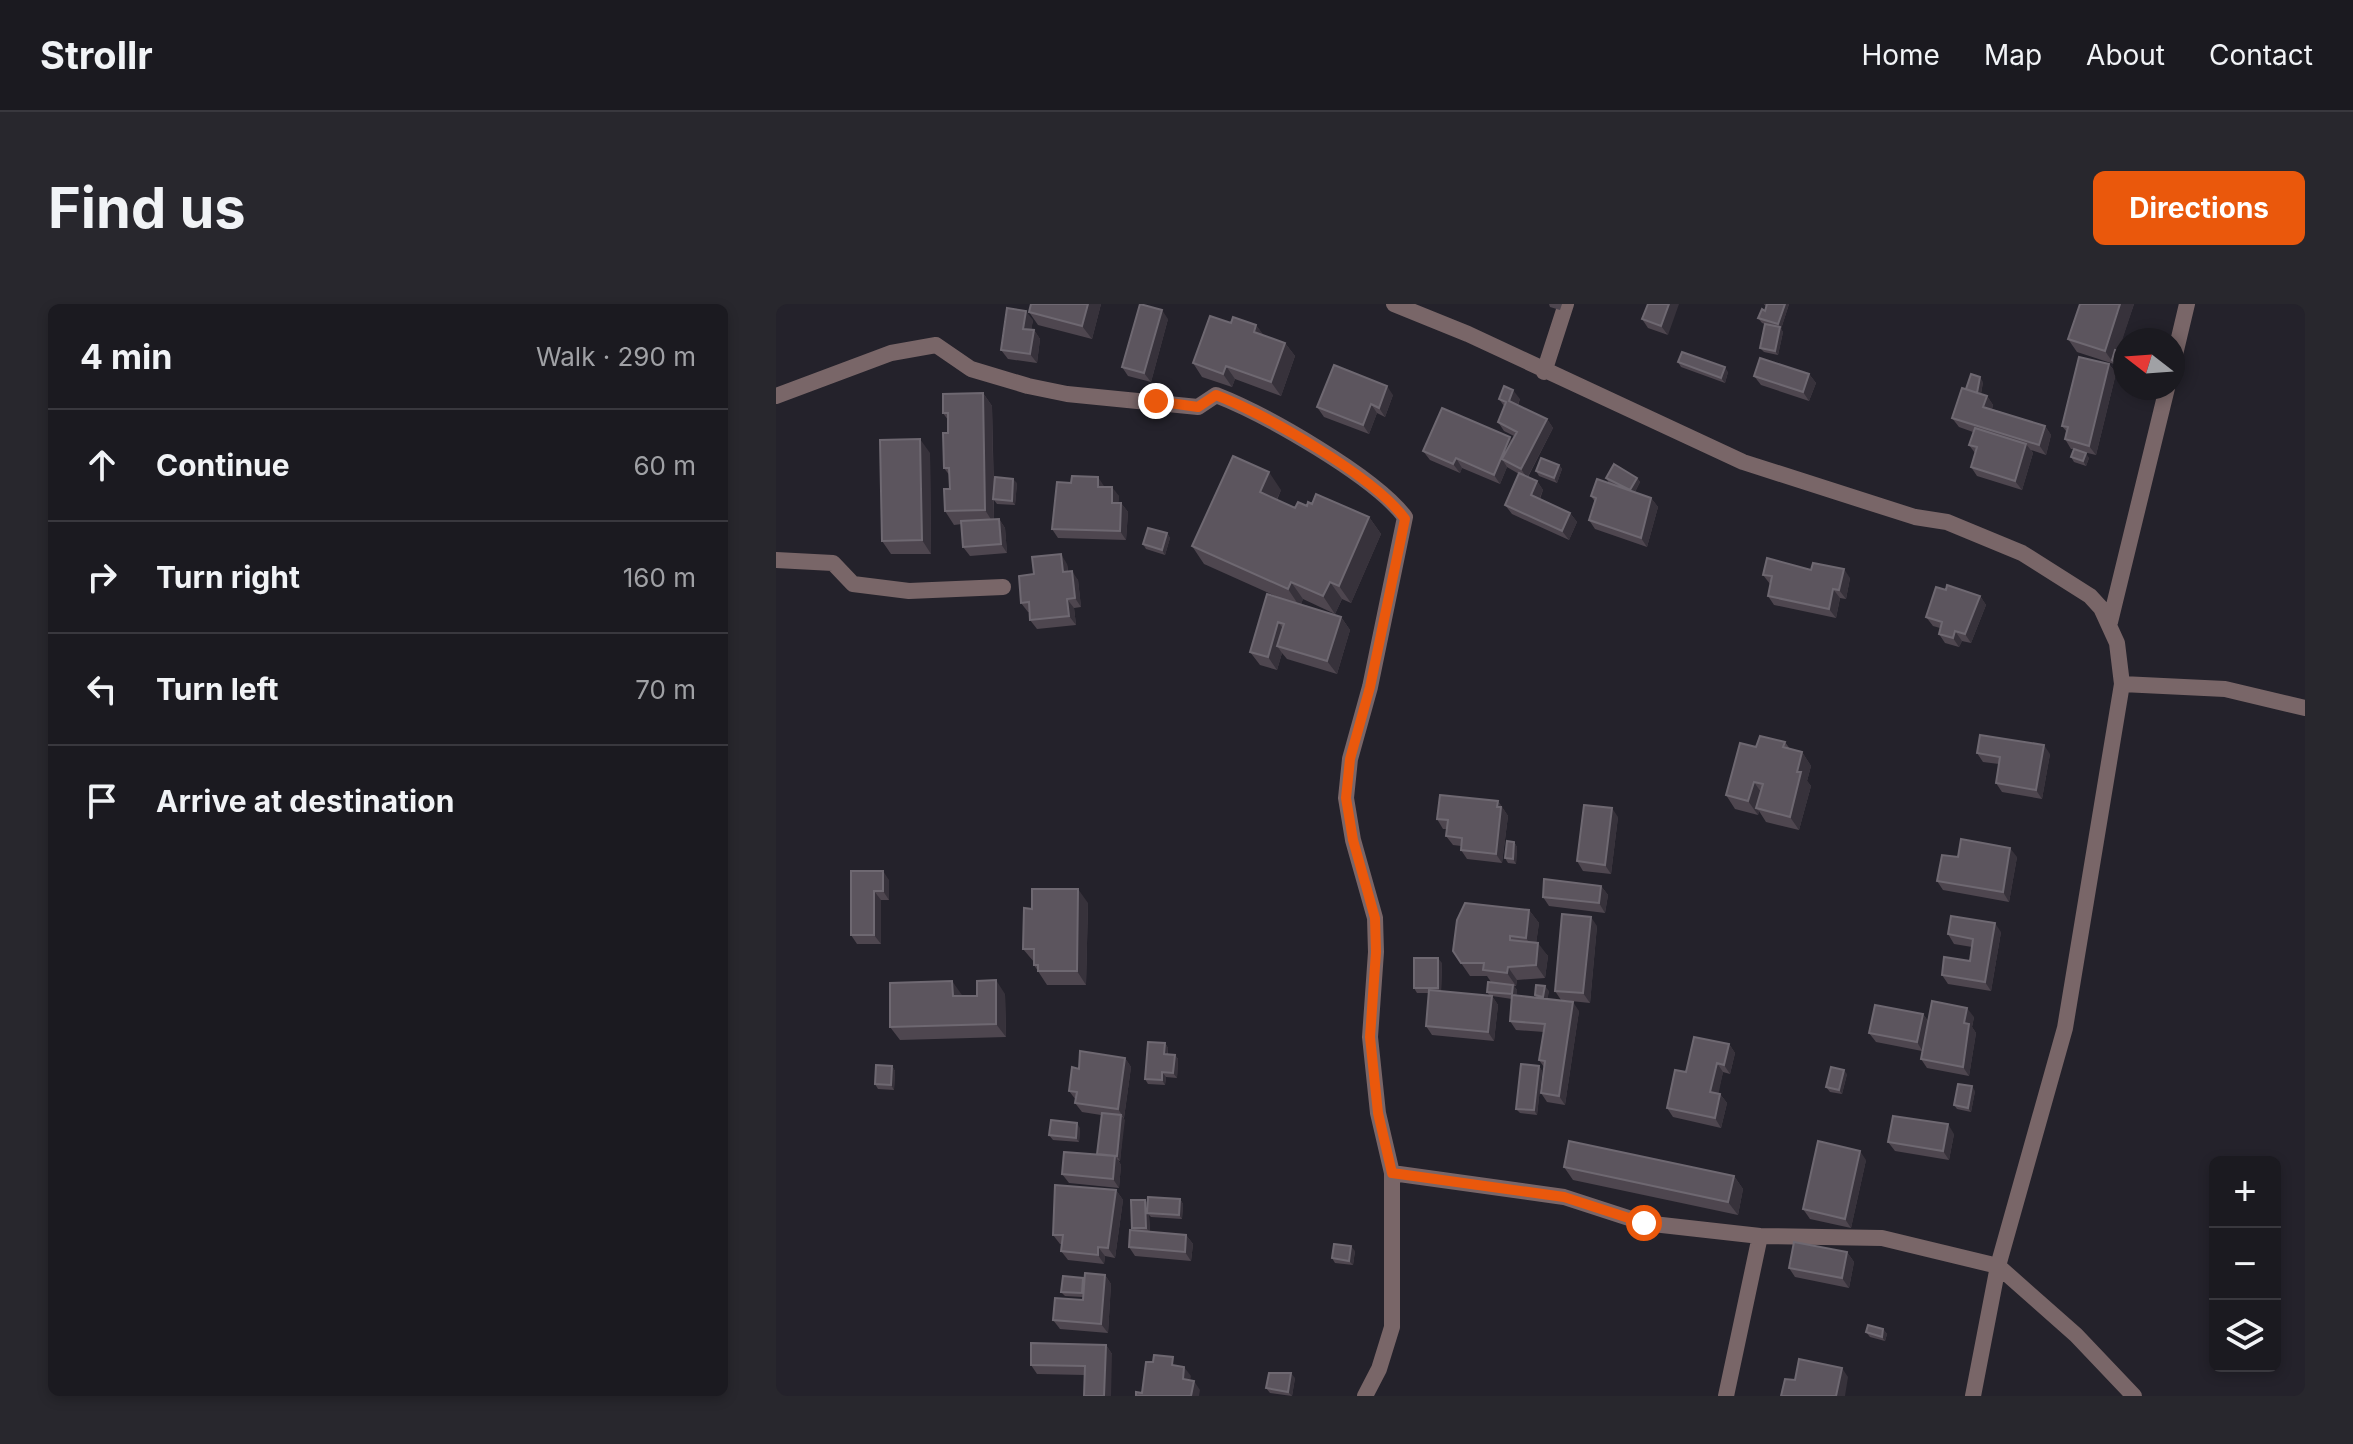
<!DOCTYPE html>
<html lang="en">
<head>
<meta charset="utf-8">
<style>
  :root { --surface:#1b1a20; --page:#28272d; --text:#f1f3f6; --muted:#a0a1a5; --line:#39383e; --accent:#ea580c }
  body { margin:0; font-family:Inter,sans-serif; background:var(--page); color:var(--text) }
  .controls { position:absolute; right:24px; bottom:24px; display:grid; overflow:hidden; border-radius:12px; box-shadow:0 4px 12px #0003 }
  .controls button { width:72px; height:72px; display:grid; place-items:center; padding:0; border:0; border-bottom:2px solid var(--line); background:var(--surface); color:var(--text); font:40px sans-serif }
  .compass { position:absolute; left:1337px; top:24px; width:72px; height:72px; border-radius:50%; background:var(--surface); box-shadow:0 4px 12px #0003; rotate:287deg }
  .stop { position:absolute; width:24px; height:24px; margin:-18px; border:6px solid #ea580c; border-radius:50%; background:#fff }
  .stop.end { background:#ea580c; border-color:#fff; box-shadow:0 2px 8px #0008 }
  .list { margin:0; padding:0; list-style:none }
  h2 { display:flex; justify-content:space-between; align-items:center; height:104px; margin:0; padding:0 32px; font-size:34px }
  h2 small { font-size:26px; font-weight:400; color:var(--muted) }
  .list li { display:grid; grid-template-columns:52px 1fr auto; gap:24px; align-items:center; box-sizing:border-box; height:112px; padding:0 32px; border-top:2px solid var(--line) }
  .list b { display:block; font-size:30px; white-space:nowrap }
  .list em { font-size:26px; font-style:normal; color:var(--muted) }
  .icon { flex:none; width:44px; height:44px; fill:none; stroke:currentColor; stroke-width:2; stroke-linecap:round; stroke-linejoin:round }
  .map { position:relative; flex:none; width:1529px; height:1092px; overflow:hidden; border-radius:12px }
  header { display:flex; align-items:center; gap:48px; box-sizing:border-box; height:112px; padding:0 40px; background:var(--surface); border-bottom:2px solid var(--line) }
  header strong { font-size:38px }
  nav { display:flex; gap:44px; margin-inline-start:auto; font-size:28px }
  .intro { display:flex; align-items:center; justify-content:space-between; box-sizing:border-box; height:192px; padding:0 48px }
  h1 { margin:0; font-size:56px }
  .button { padding:20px 36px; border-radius:12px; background:var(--accent); color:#fff; font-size:28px; font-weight:700 }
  main { display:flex; gap:48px; padding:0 48px }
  aside { flex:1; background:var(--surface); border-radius:12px; box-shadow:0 4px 12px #0003 }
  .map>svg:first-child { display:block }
</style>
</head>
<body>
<header>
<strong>Strollr</strong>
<nav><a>Home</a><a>Map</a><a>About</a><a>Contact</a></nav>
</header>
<div class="intro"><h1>Find us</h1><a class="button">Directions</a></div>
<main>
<aside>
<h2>4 min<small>Walk · 290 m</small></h2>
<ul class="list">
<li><svg class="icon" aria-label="ahead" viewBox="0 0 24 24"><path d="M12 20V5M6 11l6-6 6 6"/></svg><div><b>Continue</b></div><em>60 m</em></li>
<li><svg class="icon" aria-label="right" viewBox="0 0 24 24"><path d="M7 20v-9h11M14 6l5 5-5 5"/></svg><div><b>Turn right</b></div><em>160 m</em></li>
<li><svg class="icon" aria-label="left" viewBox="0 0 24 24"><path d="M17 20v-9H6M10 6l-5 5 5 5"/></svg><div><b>Turn left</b></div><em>70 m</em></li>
<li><svg class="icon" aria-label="arrive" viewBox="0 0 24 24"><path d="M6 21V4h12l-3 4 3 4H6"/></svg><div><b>Arrive at destination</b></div></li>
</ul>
</aside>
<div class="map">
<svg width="1529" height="1092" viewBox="0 0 1529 1092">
  <rect width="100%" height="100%" fill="#24222b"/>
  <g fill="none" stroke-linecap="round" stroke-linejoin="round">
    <path stroke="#796668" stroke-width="16" d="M618 0 692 30 967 158 1139 213 1171 218 1246 249 1314 292 1325 304 1341 339 1346 380 1289 724 1222 962 1197 1092
      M1397 59 1411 0
      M768 68 790 0
      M0 92 115 49 160 41 195 65 252 82 291 90 422 103 440 91C489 110 598 172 629 213L594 383 574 455 570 494 577 536 599 614 600 648 594 733 602 809 616 869V1023L603 1065 589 1092
      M0 256 57 259 77 280 133 287 227 283
      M1334 318 1391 84
      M1346 380 1449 385 1529 404
      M616 869 788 893 868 919 984 932 1106 934 1222 962 1300 1031 1358 1092
      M950 1092 984 932"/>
  </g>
  <path fill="#4e464f" d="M325 0 316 35 262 21 253 8Z
    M773 0H786L784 6 774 3Z
    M872 0 892 31 872 24 866 15Z
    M988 0H1013L1005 25 1007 28 1002 51 988 48 984 44 991 21 986 19 982 14 989 7 990 3Z
    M1304 0H1358L1342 47 1349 50 1348 66 1338 60 1301 48 1292 35Z
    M392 15 375 78 352 72 346 63Z
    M257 16 255 26H258L264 35 261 59 232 55 225 46Z
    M455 19 480 21 487 31 509 39 519 52 505 92 459 75 456 83 426 73 417 59Z
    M902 58 952 68 949 79 905 63Z
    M1333 60 1340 69 1320 151 1299 146 1313 154 1310 162 1298 158 1295 153 1298 145H1295L1289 135 1290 127 1286 122Z
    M1033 70 1040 79 1033 97 985 81 978 72Z
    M1207 78 1205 90 1211 92 1217 101 1216 105 1269 122 1275 131 1270 151 1255 146 1257 149 1246 186 1201 172 1195 163 1199 149 1193 141 1197 128 1183 123 1176 114Z
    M207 89 216 102 218 189 241 179 239 201 221 200 218 196V215H223L229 224 231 249 194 252 187 243 186 220 178 221 169 207 174 185V172L168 164 172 129V116L167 109Z
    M617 91 609 113 601 109 593 130 548 113 541 103Z
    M723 95H744L742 101 771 115 777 124 752 173 761 177 767 186 764 195 794 209 801 218 793 236 736 210 729 201 743 170 731 163 724 180 686 164 684 169 654 156 647 147 736 136 738 132 728 127 722 118 728 102Z
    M154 149 155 250H115L106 237Z
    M783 161 786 165 781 179 763 172 760 167Z
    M830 174H861L864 178 859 188 875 194 882 203 871 243 819 225 813 216 819 198 815 192 833 179Z
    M328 182 343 192 342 199H345L352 208 350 236 282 234 276 225Z
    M505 186 501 196 519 204 536 200 593 213 605 230 575 299 566 295 559 310 527 295 525 300 565 313 574 326 561 370 511 355 506 349 501 366 484 361 474 348 508 296 428 260 416 242Z
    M391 229 394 234 389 251 370 245 367 240Z
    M291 260 292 267 302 276 305 303 298 304 300 321 261 325 254 316V308H252L245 299 258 270Z
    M1035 266 1074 274 1070 295 1064 294 1060 314 998 301 992 292 994 280 987 271Z
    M1170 286 1204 292 1210 301 1195 339 1186 337 1183 343 1169 339 1163 330 1164 324 1157 322 1150 313Z
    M1009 438 1014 445 1026 448 1035 462 1031 477 1035 482 1023 526 990 518 983 507 982 511 959 505 950 491 980 443Z
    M1201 449 1274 450 1266 495 1226 488 1220 479 1223 460 1207 458Z
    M722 497 732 512 726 559 691 555 685 546V542L677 541 670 532 671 525H667L661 515Z
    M842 513 835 570 807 567 801 557Z
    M738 538 741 543 740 560 732 559 729 554Z
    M1182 553H1241L1233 598 1167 586 1161 577Z
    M75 567 113 576V596H105V640H81L75 631Z
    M825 582 832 591 829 609 773 602 767 593Z
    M312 599 310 681H271L258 661V658L247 645 256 605Z
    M753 606 763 619 760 639 772 652 769 674 741 676 740 682H738L741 686 740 692 760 694 759 691 773 687 771 695 803 707 789 801 771 798 765 789 768 763 763 756 768 728 740 726 734 717 736 695 716 692 722 701 718 737 656 731 650 722 653 689H641L638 684 666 659 665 688 714 692 711 688 715 678 711 672H694L685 659Z
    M821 622 814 699 785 696 779 687Z
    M1225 628 1215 687 1172 680 1166 671 1194 657 1196 643 1178 640 1172 630Z
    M229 690 230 733 124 736 114 723 186 691V692H201Z
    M1147 710 1152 717 1198 713 1196 723 1200 729 1193 772 1151 764 1145 755 1146 747 1100 738 1093 729Z
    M389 739 392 744V750L399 751 402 755 401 774 390 773 389 781 372 780 369 775Z
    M953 740 959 749 954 770 947 768 942 789 944 790 951 799 945 824 897 813 891 804 910 768Z
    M349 754 355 763 348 814 344 857 342 856 345 861 343 884 293 879 286 870 322 851 325 811 306 808 299 799 300 796 293 787 303 765Z
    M116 762 119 767 118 786 102 785 99 780Z
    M763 762 766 767 761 811 744 809 740 805Z
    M1071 770 1066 790 1054 788 1050 783Z
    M1199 787 1195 808 1181 805 1178 801Z
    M304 824 303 838 277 836 273 831Z
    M1178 830 1173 856 1119 847 1112 838Z
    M1090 856 1075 924 1034 915 1027 905Z
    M788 863 958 872 967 885 962 911 797 876Z
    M340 886 347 896 339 954 329 952 328 960 292 956 285 947 286 940H284L277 931Z
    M404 895 407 900 406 915 375 913 373 911 374 928 410 931 417 940 415 957 359 952 353 943 358 926 356 924 369 896 372 900Z
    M579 947 577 961 559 959 556 954Z
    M1071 948 1078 958 1073 984 1019 973 1013 964Z
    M329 971 335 980 332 1029 284 1025 277 1016 307 996V993L289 992 285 988 307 974 309 975Z
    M1107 1025 1111 1030 1109 1037 1094 1033 1090 1028Z
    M330 1041 336 1050 309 1071 261 1070 255 1061Z
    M519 1074 516 1092 494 1089 490 1084Z"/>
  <path fill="#37323b" d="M312 0H325L316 35 306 22Z
    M893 0H903L892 31 885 22Z
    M1009 0H1013L1005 25 1002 20Z
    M1344 0H1358L1339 58 1336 56 1338 60 1329 47Z
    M386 6 392 15 375 78 368 69Z
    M250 7 257 16 254 34 247 25Z
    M480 21 490 34 478 28Z
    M1004 23 1007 28 1002 51 999 47Z
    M258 26 264 35 261 59 254 50Z
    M509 39 519 52 505 92 495 78Z
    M1348 49 1349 63 1348 66 1345 62Z
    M1333 60 1340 69 1320 151 1313 142Z
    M450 62 459 75 456 83 447 70Z
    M949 63 952 68 949 79 945 74Z
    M1033 70 1040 79 1033 97 1027 88Z
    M1204 73 1207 78 1204 95 1201 90Z
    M611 82 617 91 609 113 603 104Z
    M737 86 744 95 739 106 733 97Z
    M207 89 216 102 218 220 209 206Z
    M1211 92 1217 101 1214 112 1207 103Z
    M595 100 601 109 593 130 587 121Z
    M771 115 777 124 751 174 745 165Z
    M1269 122 1275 131 1270 151 1263 141Z
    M734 133 741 143 726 155 731 163 724 180 718 171Z
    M144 135 154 149 155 250 146 236Z
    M1250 140 1257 149 1246 186 1239 177Z
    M1310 149 1313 154 1310 162 1307 157Z
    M680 154 686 164 684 169 677 160Z
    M783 161 786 165 781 179 778 174Z
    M493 168 505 186 496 205 484 188Z
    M322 173 328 182V192L322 183Z
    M861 174 864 178 857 192 853 187Z
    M237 175 241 179 239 201 236 197Z
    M761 177 767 186 761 200 755 191Z
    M336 183 343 192 342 208 336 199Z
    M875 194 882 203 871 243 865 234Z
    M345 199 352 208 350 236 344 227Z
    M794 209 801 218 793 236 786 227Z
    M593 213 605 230 575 299 563 282Z
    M223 215 229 224 231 249 225 240Z
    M391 229 394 234 389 251 386 246Z
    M285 250 291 260 293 277 287 268Z
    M1068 265 1074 274 1070 295 1063 286Z
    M296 267 302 276 305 303 299 294Z
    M515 278 527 295 524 303 512 285Z
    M554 278 566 295 559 310 547 292Z
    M1057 285 1064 294 1060 314 1053 305Z
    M1204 292 1210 301 1195 339 1189 330Z
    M291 295 298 304 300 321 293 312Z
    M565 313 574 326 561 370 551 357Z
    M502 318 512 331 501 342 506 349 501 366 492 353Z
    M1179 327 1186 337 1183 343 1177 334Z
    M1268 441 1274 450 1266 495 1260 486Z
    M1026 448 1035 462 1031 477 1035 482 1023 526 1014 513 1021 468Z
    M978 478 987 491 980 504 983 507 982 511 972 497Z
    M722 497 732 512 726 559 720 550Z
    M836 504 842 513 835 570 829 561Z
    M738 538 741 543 740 560 737 555Z
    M1234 544 1241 553 1233 598 1227 588Z
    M107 567 113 576V596L107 587Z
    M825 582 832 591 829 609 823 599Z
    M302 585 312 599 310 681 301 667Z
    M98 587 105 596V640L98 631Z
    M753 606 763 619 759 647 750 634Z
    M815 613 821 622 814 699 807 689Z
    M1219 619 1225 628 1215 687 1209 678Z
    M762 639 772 652 769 674 760 661Z
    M662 654 666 659 665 689 662 684Z
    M732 663 741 676 740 682 731 669Z
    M220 676 229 690 230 733 220 720Z
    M176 677 186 691V706L177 692Z
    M737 681 741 686 740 695 736 690Z
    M769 682 773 687 771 698 767 693Z
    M716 692 722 701 718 737 712 728Z
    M797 698 803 707 789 801 783 792Z
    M1191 704 1198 713 1196 723 1200 729 1193 772 1187 763 1188 719Z
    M1147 710 1153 719 1147 748 1141 738Z
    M389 739 392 744 391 755 388 750Z
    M953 740 959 749 954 770 948 761Z
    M399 751 402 755 401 774 397 769Z
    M349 754 355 763 348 814 342 805Z
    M941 759 947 768 941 797 934 788Z
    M116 762 119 767 118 786 115 781Z
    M763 762 766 767 761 811 758 806Z
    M1068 766 1071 770 1066 790 1063 786Z
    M386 768 390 773 389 781 386 776Z
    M1196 782 1199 787 1195 808 1192 804Z
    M944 790 951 799 945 824 939 814Z
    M345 811 349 816 344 857 341 852Z
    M301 819 304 824 303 838 300 834Z
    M1172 820 1178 830 1173 856 1167 847Z
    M1084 847 1090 856 1075 924 1069 915Z
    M339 852 345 861 343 884 337 875Z
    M958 872 967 885 962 911 952 898Z
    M340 886 347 896 339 954 332 944Z
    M404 895 407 900 406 915 403 911Z
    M369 896 372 900 374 928 370 924Z
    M410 931 417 940 415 957 409 948Z
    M575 942 579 947 577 961 573 957Z
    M322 943 329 952 328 960 322 951Z
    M1071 948 1078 958 1073 984 1066 974Z
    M329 971 335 980 332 1029 325 1020Z
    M1107 1025 1111 1030 1109 1037 1106 1033Z
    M330 1041 336 1050 335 1092H328Z
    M408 1063 415 1072 413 1084 407 1075Z
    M1066 1064 1072 1073 1069 1092H1060Z
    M515 1069 519 1074 516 1092 512 1088Z
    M418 1077 424 1086 423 1092H415Z"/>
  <path fill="#5c555e" stroke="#6e6871" stroke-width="2" d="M255 0H312L306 22 253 8Z
    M364 0 386 6 368 69 346 63Z
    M872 0H893L885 22 866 15Z
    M990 0H1009L1002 20 982 14 986 5 989 7 991 0Z
    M1304 0H1344L1329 47 1292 35Z
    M231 4 250 7 247 25 258 26 254 50 225 46Z
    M434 12 455 19 457 13 480 21 478 28 509 39 495 78 450 62 447 70 417 59Z
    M989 20 1004 23 999 47 984 44Z
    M1339 46 1348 49 1345 62 1336 56Z
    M906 48 949 63 945 74 902 58Z
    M1303 53 1333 60 1313 142 1289 135 1292 123 1286 122Z
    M984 54 1033 70 1027 88 978 72Z
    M558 61 611 82 603 104 595 100 587 121 541 103Z
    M1195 70 1204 73 1201 89 1190 85Z
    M728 82 737 86 733 97 771 115 745 165 726 155 741 128 722 118 730 98 723 95Z
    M1186 84 1211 92 1207 103 1269 122 1263 141 1176 114Z
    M207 89 209 206 169 207 168 185H174L173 164H168L167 129H172V109H167V90Z
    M666 104 734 133 718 171 680 154 677 160 647 147Z
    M1199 124 1250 140 1239 177 1195 163 1201 143 1193 141Z
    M144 135 146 236 106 237 104 136Z
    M1298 145 1310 149 1307 157 1295 153Z
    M457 152 493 168 484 188 519 204 522 198 531 202 532 198 536 200 540 190 593 213 563 282 554 278 547 292 515 278 512 285 416 242Z
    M765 154 783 161 778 174 760 167Z
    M838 160 861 174 854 186 830 174Z
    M743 169 761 177 755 191 794 209 786 227 729 201Z
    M296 172 322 173V183H336V199H345L344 227 276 225 281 178 295 179Z
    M219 173 237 175 236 197 217 195Z
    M821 175 875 194 865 234 813 216 820 194 815 192Z
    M223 215 225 240 187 243 185 217Z
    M372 224 391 229 386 246 367 240Z
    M285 250 287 268 296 267 299 294 291 295 293 312 254 316 253 298 245 299 243 272 258 270 256 253Z
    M991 254 1035 266 1037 259 1068 265 1063 286 1057 285 1053 305 992 292 996 272 987 271Z
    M1171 281 1204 292 1189 330 1179 327 1177 334 1163 330 1166 318 1150 313 1160 283 1170 286Z
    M491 290 565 313 551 357 501 342 508 320 502 318 492 353 474 348Z
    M1204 431 1268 441 1260 486 1220 479 1224 453 1201 449Z
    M984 432 1009 438 1007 443 1026 448 1021 468H1025L1014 513 980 504 987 480 978 478 972 497 950 491 964 439 980 443Z
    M664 491 722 497 721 503H725L720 550 685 546 686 534 670 532 672 516 661 515Z
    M808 501 836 504 829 561 801 557Z
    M1185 535 1234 544 1227 588 1161 577 1166 551 1182 553Z
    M731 537 738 538 737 555 729 554Z
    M75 567H107V587H98V631H75Z
    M768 575 825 582 823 599 767 593Z
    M256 585H302L301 667H262V661H258V645H247L248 604 256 605Z
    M689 599 753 606 750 634 734 632V636L762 639 760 661 732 663 731 669 707 666 708 659H685L677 647 681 616Z
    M786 610 815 613 807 689 779 687Z
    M1175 612 1219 619 1209 678 1166 671 1168 653 1194 657 1197 635 1172 630Z
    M638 654H662V684H638Z
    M220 676V720L114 723V679L176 677 177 692H201V677Z
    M712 678 737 681 736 690 711 688Z
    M760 681 769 682 767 693 759 691Z
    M653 686 716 692 712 728 650 722Z
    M736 691 797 698 783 792 765 789 769 757 763 756 769 720 734 717Z
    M1156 697 1191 704 1188 719 1193 720 1187 763 1145 755Z
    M1099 701 1147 710 1141 738 1093 729Z
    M918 733 953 740 948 761 941 759 934 788 944 790 939 814 891 804 899 766 910 768Z
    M372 738 389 739 388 750 399 751 397 769 386 768V776L369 775Z
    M304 747 349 754 342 805 299 799 301 788 293 787 296 763 303 765Z
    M745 760 763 762 758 806 740 805Z
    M100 761 116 762 115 781 99 780Z
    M1055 763 1068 766 1063 786 1050 783Z
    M1182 780 1196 782 1192 804 1178 801Z
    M326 809 345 811 341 852 321 850Z
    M1117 812 1172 820 1167 847 1112 838Z
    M275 816 301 819 300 834 273 831Z
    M793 837 958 872 952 898 788 863Z
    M1042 837 1084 847 1069 915 1027 905Z
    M288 848 339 852 337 875 286 870Z
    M279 881 340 886 332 944 322 943V951L285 947 287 931H277Z
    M372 893 404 895 403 911 371 909Z
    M355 896H369L370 924H356Z
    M354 926 410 931 409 948 353 943Z
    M1018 938 1071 948 1066 974 1013 964Z
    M558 940 575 942 573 957 556 954Z
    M309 969 329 971 325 1020 277 1016 279 994 307 996Z
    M287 972 307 974 306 989 285 988Z
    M1092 1021 1107 1025 1106 1033 1090 1028Z
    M255 1039 330 1041 328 1092H308L309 1062 255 1061Z
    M378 1051 397 1053 396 1061 408 1063 407 1075 418 1077 415 1092H360V1088L366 1089 370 1058H377Z
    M1023 1055 1066 1064 1060 1092H1005L1009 1075 1019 1076Z
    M493 1069H515L512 1088 490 1084Z"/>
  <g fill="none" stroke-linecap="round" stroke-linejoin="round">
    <path stroke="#ea580c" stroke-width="10" d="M380 97 422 103 440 91C489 110 599 173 629 215L594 383 574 455 570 494 577 536 599 614 600 648 594 733 602 809 616 869 788 893 868 919"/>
  </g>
</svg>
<div class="controls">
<button>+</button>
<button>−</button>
<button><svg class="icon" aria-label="layers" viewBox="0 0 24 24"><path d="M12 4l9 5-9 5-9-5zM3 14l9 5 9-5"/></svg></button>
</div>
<svg class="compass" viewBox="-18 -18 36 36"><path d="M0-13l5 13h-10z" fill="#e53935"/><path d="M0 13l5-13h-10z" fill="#a0a1a5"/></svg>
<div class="stop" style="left:868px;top:919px"></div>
<div class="stop end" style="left:380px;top:97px"></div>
</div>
</main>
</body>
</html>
